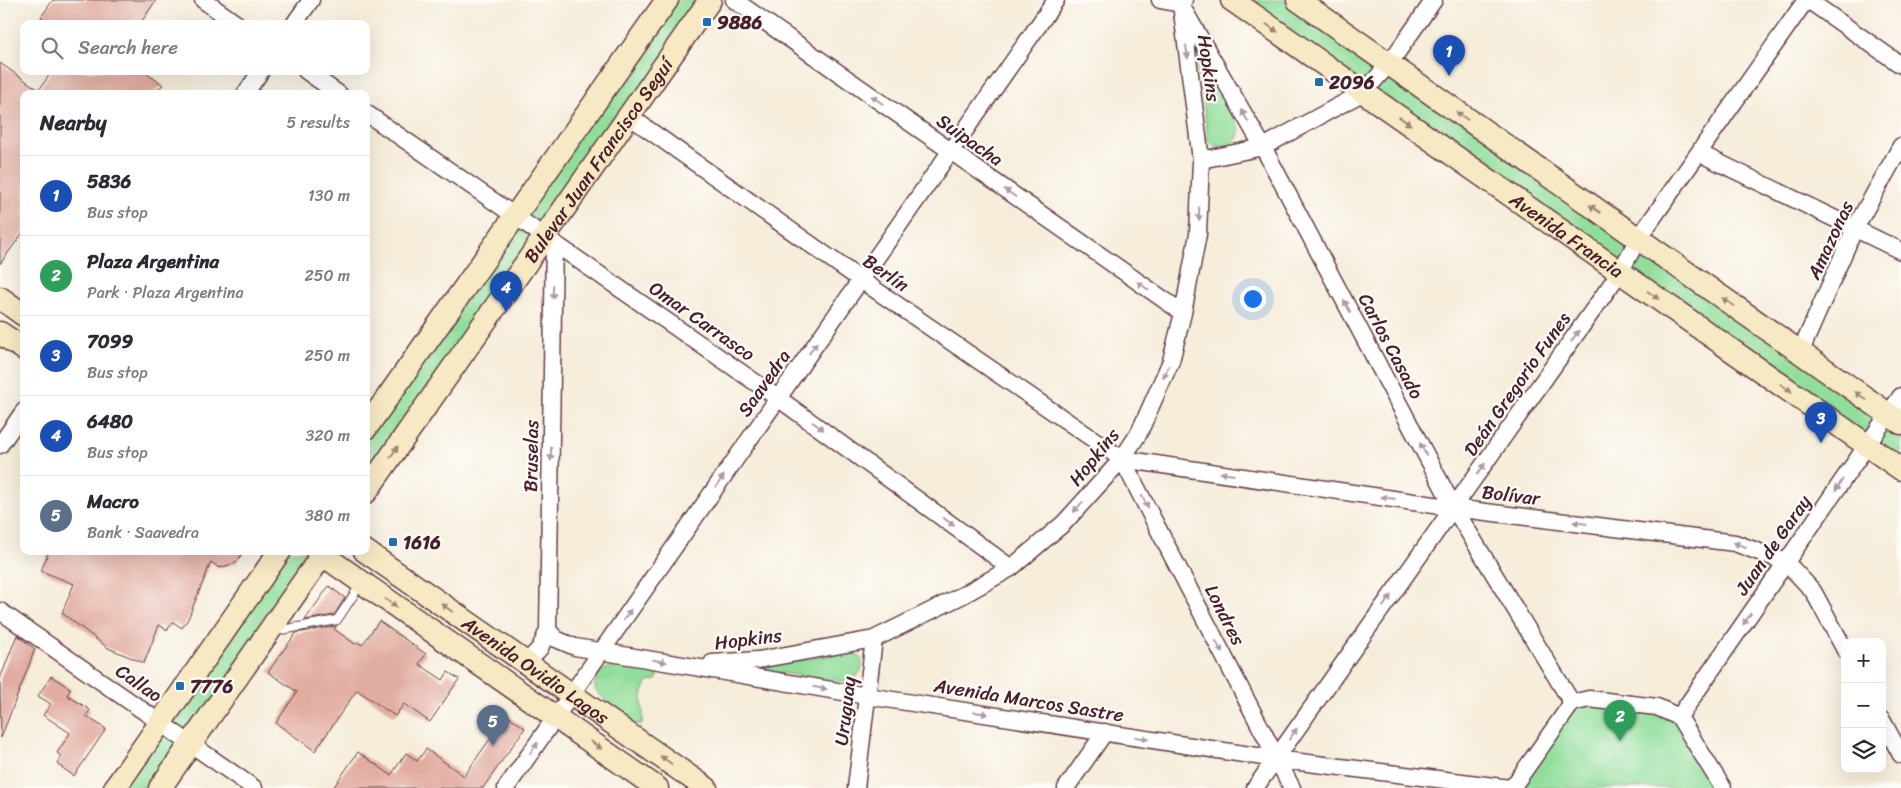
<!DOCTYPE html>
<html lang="en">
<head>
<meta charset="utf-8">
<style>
  :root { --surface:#fff; --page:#f7f7f7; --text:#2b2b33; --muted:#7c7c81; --line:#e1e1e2; --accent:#1f6fb2 }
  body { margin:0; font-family:Sriracha,sans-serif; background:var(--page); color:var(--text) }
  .controls { position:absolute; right:15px; bottom:15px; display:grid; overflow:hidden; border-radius:10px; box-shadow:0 5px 20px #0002 }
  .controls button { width:45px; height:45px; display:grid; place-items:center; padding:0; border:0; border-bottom:1px solid var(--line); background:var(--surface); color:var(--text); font:25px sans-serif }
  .you { position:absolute; left:1252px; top:298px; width:18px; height:18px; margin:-12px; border:4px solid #fff; border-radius:50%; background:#1a73e8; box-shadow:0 0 0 8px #1a73e833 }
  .badge { display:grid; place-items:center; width:32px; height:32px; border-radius:50%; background:var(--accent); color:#fff; font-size:16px; font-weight:700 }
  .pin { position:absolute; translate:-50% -41px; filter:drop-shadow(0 1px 2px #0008) }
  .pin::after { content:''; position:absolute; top:26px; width:18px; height:15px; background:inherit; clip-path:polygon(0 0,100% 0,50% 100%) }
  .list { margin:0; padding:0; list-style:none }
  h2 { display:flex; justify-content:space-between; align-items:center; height:65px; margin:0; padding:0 20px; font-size:21px }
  h2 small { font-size:16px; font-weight:400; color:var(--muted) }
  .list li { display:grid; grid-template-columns:32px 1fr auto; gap:15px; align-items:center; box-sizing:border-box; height:80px; padding:0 20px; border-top:1px solid var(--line) }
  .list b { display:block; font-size:19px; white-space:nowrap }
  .list p { margin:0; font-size:16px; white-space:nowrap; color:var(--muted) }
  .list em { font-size:16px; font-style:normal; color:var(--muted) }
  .icon { flex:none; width:28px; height:28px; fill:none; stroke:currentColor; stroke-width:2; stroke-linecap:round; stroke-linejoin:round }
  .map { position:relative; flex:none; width:1901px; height:788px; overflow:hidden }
  .search { position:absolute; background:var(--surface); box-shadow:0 5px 20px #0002; left:20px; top:20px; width:350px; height:55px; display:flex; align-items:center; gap:12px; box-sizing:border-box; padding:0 18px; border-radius:10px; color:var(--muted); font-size:19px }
  .panel { position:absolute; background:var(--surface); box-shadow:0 5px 20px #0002; left:20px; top:90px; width:350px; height:465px; border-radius:10px }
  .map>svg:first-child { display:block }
</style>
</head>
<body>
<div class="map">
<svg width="1901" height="788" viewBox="0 0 1901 788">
  <rect width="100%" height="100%" fill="#fdfcf7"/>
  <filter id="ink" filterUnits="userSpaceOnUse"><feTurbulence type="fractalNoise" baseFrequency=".02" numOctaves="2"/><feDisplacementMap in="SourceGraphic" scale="10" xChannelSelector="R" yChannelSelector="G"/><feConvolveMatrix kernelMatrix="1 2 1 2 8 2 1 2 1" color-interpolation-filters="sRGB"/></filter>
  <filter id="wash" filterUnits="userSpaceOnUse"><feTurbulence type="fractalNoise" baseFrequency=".0096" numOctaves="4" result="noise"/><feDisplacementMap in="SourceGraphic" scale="20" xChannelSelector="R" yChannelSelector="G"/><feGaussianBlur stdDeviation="1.12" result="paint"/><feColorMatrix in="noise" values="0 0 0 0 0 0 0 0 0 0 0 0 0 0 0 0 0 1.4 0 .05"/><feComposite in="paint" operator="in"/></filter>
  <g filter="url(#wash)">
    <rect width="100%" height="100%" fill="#f6edda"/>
    <path fill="#91de9b" stroke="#6e7e63" d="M667 0H710L366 492V428Z
      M1232 0H1298L1901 423V469Z
      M1198 51 1240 129 1237 139 1227 147 1216 146 1208 141 1201 85 1192 53Z
      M280 551H325L160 788H115Z
      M852 651C869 659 863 677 846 682L765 671 763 669 766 666Z
      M616 665 656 670 659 673 656 680 648 682C636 701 646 707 642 724H636L607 702 595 690C594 673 601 670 616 665Z
      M1572 703 1679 717 1723 788H1512Z"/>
    <g id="blocks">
      <path fill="#e2ada1" d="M53 0H156L140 24H50L41 17Z
        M0 63 39 90 52 71H143L163 85 151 94H24V231L0 264Z
        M49 551H244L236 563 219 568 211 562 188 619 182 628 173 622 167 630 159 625 144 663 108 648 62 613 74 584 41 571Z
        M329 586 345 598 334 615 305 620Z
        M379 621 426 654 419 664 443 680 448 672 459 679 430 722 404 704 395 716 357 690 315 751 276 723 297 692 268 672 296 633 337 626 334 629 355 644 357 642 362 645Z
        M17 635 35 649 1 738 0 679Z
        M51 676 71 689 67 695 90 710 86 716 106 729 74 776 57 764 62 756 57 753 70 733 43 715 51 704 38 696Z
        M507 715 525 728 483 788H333L358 752 391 775 406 753 417 761 426 749 464 776Z"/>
    </g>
  </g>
  <g filter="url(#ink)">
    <use href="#blocks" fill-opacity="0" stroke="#643e45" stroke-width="1"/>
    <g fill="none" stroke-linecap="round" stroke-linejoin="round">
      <defs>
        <path id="service" d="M276 631 337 620 361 584"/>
        <path id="minor" d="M203 0 237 24
          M734 0 1183 313
          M1160 0 1181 4 1184 0
          M1808 0 1901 65
          M1185 12 1263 147 1454 508 1572 703
          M294 24 311 0
          M306 71 339 94
          M245 94 261 71
          M366 113 778 398 1011 568
          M629 116 861 280 1122 459 1454 508 1735 543 1786 562 1813 591 1845 650
          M1699 153 1901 251
          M1201 160 1263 147 1364 92 1389 64 1434 0
          M1800 353 1855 228 1901 146
          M0 445 24 411
          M1122 459 1292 788
          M0 611 254 788
          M548 630 556 639 575 647 867 696 1276 759 1510 788
          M526 663 540 648 548 630 554 243
          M712 663 758 660 874 639 963 595 1011 568 1064 523 1122 459 1139 433 1171 361 1183 313 1198 234 1201 160 1181 4
          M1679 717 1901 396
          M1882 720 1901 755
          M506 788 1056 0
          M856 788 874 639
          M1066 788 1105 732
          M1255 788 1620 272 1638 239 1806 0
          M1512 788 1572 703 1589 699 1657 707 1679 717 1723 788"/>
        <g id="secondary">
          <path id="s1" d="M1232 0 1901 469"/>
          <path d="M1298 0 1901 423"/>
          <path d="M0 298 24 315"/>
          <path d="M0 333 24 349"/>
          <path d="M366 428 667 0"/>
          <path id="s2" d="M366 492 710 0"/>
          <path d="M317 551 657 788"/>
          <path id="s3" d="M365 551 706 788"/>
          <path d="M115 788 280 551"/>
          <path d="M160 788 325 551"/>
        </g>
      </defs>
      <use href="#service" stroke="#643e45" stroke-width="10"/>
      <use href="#minor" stroke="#643e45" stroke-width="19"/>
      <use href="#secondary" stroke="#643e45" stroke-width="25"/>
      <use href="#service" stroke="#fff" stroke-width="8"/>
      <use href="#minor" stroke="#fff" stroke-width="16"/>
      <use href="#secondary" stroke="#f7e9c3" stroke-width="22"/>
    </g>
    <defs><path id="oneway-solid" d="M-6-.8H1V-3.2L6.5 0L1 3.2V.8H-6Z" transform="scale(1.25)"/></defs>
    <g fill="#a08477">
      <use href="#oneway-solid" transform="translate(1272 28) rotate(35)"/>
      <use href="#oneway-solid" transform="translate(1462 116) rotate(-145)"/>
      <use href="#oneway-solid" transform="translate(1405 121) rotate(35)"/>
      <use href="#oneway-solid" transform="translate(1595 209) rotate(-145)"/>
      <use href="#oneway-solid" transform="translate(1653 295) rotate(35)"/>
      <use href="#oneway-solid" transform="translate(1728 302) rotate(-145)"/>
      <use href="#oneway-solid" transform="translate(1786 388) rotate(35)"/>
      <use href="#oneway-solid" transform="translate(1861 396) rotate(-145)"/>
      <use href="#oneway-solid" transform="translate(394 452) rotate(-55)"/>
      <use href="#oneway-solid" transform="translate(391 603) rotate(35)"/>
      <use href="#oneway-solid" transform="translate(447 608) rotate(-145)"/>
      <use href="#oneway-solid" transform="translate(596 745) rotate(35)"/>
      <use href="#oneway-solid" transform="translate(666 760) rotate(-145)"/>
    </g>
    <g fill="#ae9aa0">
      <use href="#oneway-solid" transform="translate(1187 52) rotate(82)"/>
      <use href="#oneway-solid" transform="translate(877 100) rotate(-145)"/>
      <use href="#oneway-solid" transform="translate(1245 116) rotate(-120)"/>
      <use href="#oneway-solid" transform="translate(1010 193) rotate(-145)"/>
      <use href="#oneway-solid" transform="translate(1199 214) rotate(92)"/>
      <use href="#oneway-solid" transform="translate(1143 286) rotate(-145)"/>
      <use href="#oneway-solid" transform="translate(553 292) rotate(91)"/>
      <use href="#oneway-solid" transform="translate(1347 306) rotate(-118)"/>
      <use href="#oneway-solid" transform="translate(1575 336) rotate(-55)"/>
      <use href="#oneway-solid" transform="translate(813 348) rotate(-55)"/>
      <use href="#oneway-solid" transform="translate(1166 372) rotate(114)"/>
      <use href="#oneway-solid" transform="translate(818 426) rotate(36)"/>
      <use href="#oneway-solid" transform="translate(1423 449) rotate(-118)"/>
      <use href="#oneway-solid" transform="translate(551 454) rotate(91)"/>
      <use href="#oneway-solid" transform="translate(1481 469) rotate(-55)"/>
      <use href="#oneway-solid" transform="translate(1227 474) rotate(-172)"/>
      <use href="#oneway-solid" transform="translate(720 481) rotate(-55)"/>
      <use href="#oneway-solid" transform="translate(1839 485) rotate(124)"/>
      <use href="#oneway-solid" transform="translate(1388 498) rotate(-172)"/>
      <use href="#oneway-solid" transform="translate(1145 502) rotate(63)"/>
      <use href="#oneway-solid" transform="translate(1078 507) rotate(132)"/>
      <use href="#oneway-solid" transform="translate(949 522) rotate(36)"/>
      <use href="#oneway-solid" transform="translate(1580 523) rotate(-173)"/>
      <use href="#oneway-solid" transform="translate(1740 545) rotate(-161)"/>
      <use href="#oneway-solid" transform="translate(1387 601) rotate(-55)"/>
      <use href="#oneway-solid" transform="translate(627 615) rotate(-55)"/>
      <use href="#oneway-solid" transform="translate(1747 619) rotate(125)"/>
      <use href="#oneway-solid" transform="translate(1219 647) rotate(63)"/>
      <use href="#oneway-solid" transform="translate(660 661) rotate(10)"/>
      <use href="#oneway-solid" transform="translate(820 688) rotate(10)"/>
      <use href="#oneway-solid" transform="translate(981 713) rotate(9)"/>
      <use href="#oneway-solid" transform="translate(1293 734) rotate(-55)"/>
      <use href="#oneway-solid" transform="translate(1142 738) rotate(9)"/>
      <use href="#oneway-solid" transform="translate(534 748) rotate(-55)"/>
    </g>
  </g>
  <g fill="#1f6fb2" stroke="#fdfcf7" stroke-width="2">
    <rect x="702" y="17" width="10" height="10" rx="2.5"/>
    <rect x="1314" y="77" width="10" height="10" rx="2.5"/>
    <rect x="388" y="537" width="10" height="10" rx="2.5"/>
    <rect x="175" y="681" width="10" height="10" rx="2.5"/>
  </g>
  <g text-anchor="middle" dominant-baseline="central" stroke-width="4.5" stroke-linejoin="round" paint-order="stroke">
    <g font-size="19" font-weight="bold" fill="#4a1f2b" stroke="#fdfcf7" text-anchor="start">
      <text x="717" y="22">9886</text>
      <text x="1329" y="82">2096</text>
      <text x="403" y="542">1616</text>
      <text x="190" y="686">7776</text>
    </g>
    <g font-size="19" fill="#4a1f2b" stroke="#fdfcf7">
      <text transform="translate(1209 68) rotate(82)">Hopkins</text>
      <text transform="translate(970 140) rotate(35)">Suipacha</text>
      <text stroke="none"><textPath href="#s2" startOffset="405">Bulevar Juan Francisco Seguí</textPath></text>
      <text stroke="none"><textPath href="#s1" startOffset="409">Avenida Francia</textPath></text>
      <text transform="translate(1830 240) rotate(-65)">Amazonas</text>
      <text transform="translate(886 273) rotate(35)">Berlín</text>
      <text transform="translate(702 321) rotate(35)">Omar Carrasco</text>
      <text transform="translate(1391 346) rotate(62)">Carlos Casado</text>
      <text transform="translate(764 383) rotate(-55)">Saavedra</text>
      <text transform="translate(1517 384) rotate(-55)">Deán Gregorio Funes</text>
      <text transform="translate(531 456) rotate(-89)">Bruselas</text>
      <text transform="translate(1094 457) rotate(-51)">Hopkins</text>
      <text transform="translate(1511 495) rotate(7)">Bolívar</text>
      <text transform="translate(1773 545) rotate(-55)">Juan de Garay</text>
      <text transform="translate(1225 615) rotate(63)">Londres</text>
      <text transform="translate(748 639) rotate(-7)">Hopkins</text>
      <text stroke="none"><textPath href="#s3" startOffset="208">Avenida Ovidio Lagos</textPath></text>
      <text transform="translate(139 683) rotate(35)">Callao</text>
      <text transform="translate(1029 700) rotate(9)">Avenida Marcos Sastre</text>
      <text transform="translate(845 711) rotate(-83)">Uruguay</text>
    </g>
  </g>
</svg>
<div class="controls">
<button>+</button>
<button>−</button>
<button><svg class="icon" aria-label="layers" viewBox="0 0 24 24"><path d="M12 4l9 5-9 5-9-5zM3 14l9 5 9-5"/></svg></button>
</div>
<div class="you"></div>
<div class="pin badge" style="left:1449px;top:76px;background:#1a4fb4">1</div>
<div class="pin badge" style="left:1620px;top:741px;background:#2e9e5b">2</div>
<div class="pin badge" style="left:1821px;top:443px;background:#1a4fb4">3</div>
<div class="pin badge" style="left:506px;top:312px;background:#1a4fb4">4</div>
<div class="pin badge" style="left:493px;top:746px;background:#5c6f8a">5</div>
<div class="search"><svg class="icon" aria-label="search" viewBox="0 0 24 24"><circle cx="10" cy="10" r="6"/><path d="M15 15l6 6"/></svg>Search here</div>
<section class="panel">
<h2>Nearby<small>5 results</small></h2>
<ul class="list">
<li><span class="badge" style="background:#1a4fb4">1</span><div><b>5836</b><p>Bus stop</p></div><em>130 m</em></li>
<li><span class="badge" style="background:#2e9e5b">2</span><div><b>Plaza Argentina</b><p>Park · Plaza Argentina</p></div><em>250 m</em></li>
<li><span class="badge" style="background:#1a4fb4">3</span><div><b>7099</b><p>Bus stop</p></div><em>250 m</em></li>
<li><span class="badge" style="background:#1a4fb4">4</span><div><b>6480</b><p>Bus stop</p></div><em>320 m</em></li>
<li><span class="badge" style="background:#5c6f8a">5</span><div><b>Macro</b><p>Bank · Saavedra</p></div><em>380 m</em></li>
</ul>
</section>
</div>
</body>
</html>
